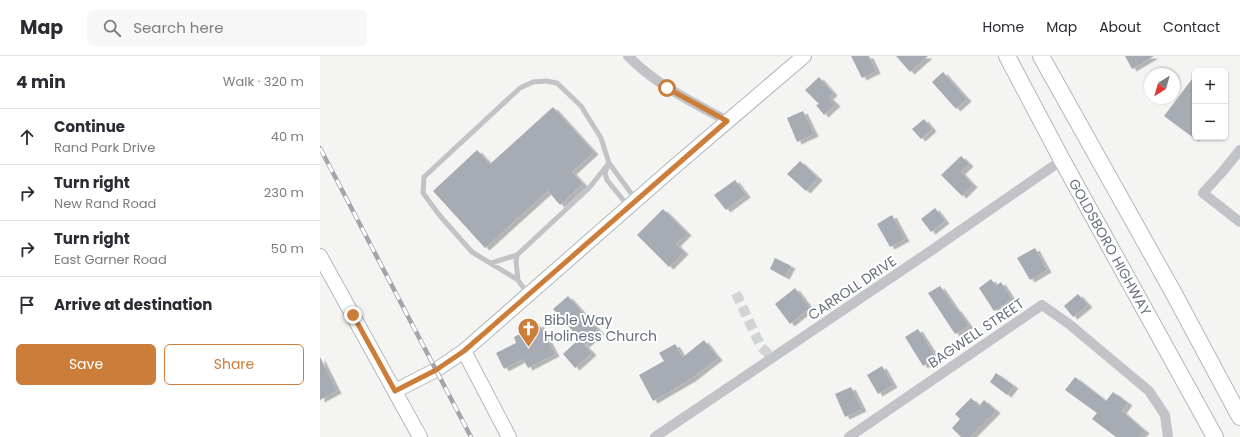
<!DOCTYPE html>
<html lang="en">
<head>
<meta charset="utf-8">
<style>
  :root { --surface:#fff; --page:#f7f7f7; --text:#2b2b33; --muted:#7c7c81; --line:#e1e1e2; --accent:#cc7d3a }
  body { margin:0; font-family:Poppins,sans-serif; background:var(--page); color:var(--text) }
  .controls { position:absolute; right:12px; top:12px; display:grid; overflow:hidden; border-radius:6px; box-shadow:0 1px 3px #0004 }
  .controls button { width:36px; height:36px; display:grid; place-items:center; padding:0; border:0; border-bottom:1px solid var(--line); background:var(--surface); color:var(--text); font:20px sans-serif }
  .compass { position:absolute; left:824px; top:12px; width:36px; height:36px; border-radius:50%; background:var(--surface); box-shadow:0 1px 3px #0004; rotate:217deg }
  .stop { position:absolute; width:12px; height:12px; margin:-9px; border:3px solid #cc7d3a; border-radius:50%; background:#fff }
  .stop.end { background:#cc7d3a; border-color:#fff; box-shadow:0 1px 4px #0008 }
  .list { margin:0; padding:0; list-style:none }
  h2 { display:flex; justify-content:space-between; align-items:center; height:52px; margin:0; padding:0 16px; font-size:17px }
  h2 small { font-size:13px; font-weight:400; color:var(--muted) }
  .list li { display:grid; grid-template-columns:26px 1fr auto; gap:12px; align-items:center; box-sizing:border-box; height:56px; padding:0 16px; border-top:1px solid var(--line) }
  .list b { display:block; font-size:15px; white-space:nowrap }
  .list p { margin:0; font-size:13px; white-space:nowrap; color:var(--muted) }
  .list em { font-size:13px; font-style:normal; color:var(--muted) }
  .actions { display:flex; gap:8px; padding:12px 16px }
  .actions a { flex:1; padding:9px 0; border:1px solid var(--accent); border-radius:6px; text-align:center; font-size:14px; color:var(--accent) }
  .actions .main { background:var(--accent); color:#fff }
  .icon { flex:none; width:22px; height:22px; fill:none; stroke:currentColor; stroke-width:2; stroke-linecap:round; stroke-linejoin:round }
  .map { position:relative; flex:none; width:920px; height:381px; overflow:hidden }
  header { display:flex; align-items:center; gap:24px; box-sizing:border-box; height:56px; padding:0 20px; background:var(--surface); border-bottom:1px solid var(--line) }
  header strong { font-size:19px }
  nav { display:flex; gap:22px; margin-inline-start:auto; font-size:14px }
  .search { width:280px; height:36px; background:var(--page); display:flex; align-items:center; gap:10px; box-sizing:border-box; padding:0 14px; border-radius:6px; color:var(--muted); font-size:15px }
  main { display:flex }
  aside { flex:1; background:var(--surface) }
  .map>svg:first-child { display:block }
</style>
</head>
<body>
<header>
<strong>Map</strong>
<div class="search"><svg class="icon" aria-label="search" viewBox="0 0 24 24"><circle cx="10" cy="10" r="6"/><path d="M15 15l6 6"/></svg>Search here</div>
<nav><a>Home</a><a>Map</a><a>About</a><a>Contact</a></nav>
</header>
<main>
<aside>
<h2>4 min<small>Walk · 320 m</small></h2>
<ul class="list">
<li><svg class="icon" aria-label="ahead" viewBox="0 0 24 24"><path d="M12 20V5M6 11l6-6 6 6"/></svg><div><b>Continue</b><p>Rand Park Drive</p></div><em>40 m</em></li>
<li><svg class="icon" aria-label="right" viewBox="0 0 24 24"><path d="M7 20v-9h11M14 6l5 5-5 5"/></svg><div><b>Turn right</b><p>New Rand Road</p></div><em>230 m</em></li>
<li><svg class="icon" aria-label="right" viewBox="0 0 24 24"><path d="M7 20v-9h11M14 6l5 5-5 5"/></svg><div><b>Turn right</b><p>East Garner Road</p></div><em>50 m</em></li>
<li><svg class="icon" aria-label="arrive" viewBox="0 0 24 24"><path d="M6 21V4h12l-3 4 3 4H6"/></svg><div><b>Arrive at destination</b></div></li>
</ul>
<div class="actions"><a class="main">Save</a><a>Share</a></div>
</aside>
<div class="map">
<svg width="920" height="381" viewBox="0 0 920 381">
  <defs>
    <filter id="shadow"><feDropShadow dx="4.5" dy="2.5" stdDeviation="0" flood-color="#0004"/></filter>
  </defs>
  <rect width="100%" height="100%" fill="#f4f5f2"/>
  <path fill="#a7abb3" filter="url(#shadow)" d="M531 0H549L556 15 542 22Z
    M576 0H608L590 16Z
    M805 0H834L812 13Z
    M623 16 647 43 636 53 612 26Z
    M875 19V83L844 60Z
    M499 21 513 37 509 41 516 48 504 59 496 49 499 48 485 34Z
    M233 51 274 96 252 116 263 128 240 149 228 135 165 192 113 135 157 94 170 108Z
    M483 55 494 78 477 86 467 62Z
    M604 63 612 73 601 83 592 73Z
    M641 100 649 108 641 116 653 129 642 140 621 119Z
    M480 105 498 122 486 135 467 118Z
    M415 124 426 139 406 154 394 139Z
    M615 152 625 165 611 176 601 163Z
    M343 153 367 177 356 188 364 196 349 211 317 179Z
    M572 159 585 183 570 191 557 168Z
    M715 192 727 214 710 224 697 202Z
    M455 202 471 210 465 221 450 213Z
    M671 223 676 230 681 226 692 243 674 255 659 232Z
    M620 230 636 253H637L649 270 635 278 608 237Z
    M475 232 490 252 470 268 455 248Z
    M758 238 768 249 753 261 744 250Z
    M248 240 280 276 265 289 233 253Z
    M219 268 235 298 208 312 203 303 184 313 176 297 196 287 194 281Z
    M598 273 616 301 603 310 585 281Z
    M259 283 272 297 255 312 243 298Z
    M384 284 398 302 371 323 333 345 319 319 344 305 339 297 355 288 363 301Z
    M0 301 17 335 0 344Z
    M562 310 573 329 558 338 547 319Z
    M676 317 694 330 687 339 670 326Z
    M755 321 786 345 793 336 808 347 802 355 825 375 819 381H796L772 363 777 357 745 334Z
    M531 331 542 353 525 361 515 338Z
    M651 342 659 350 664 344 676 355 650 381H641L632 372 640 363 635 358Z"/>
  <g fill="none" stroke-linecap="round" stroke-linejoin="round">
    <path stroke="#d1d4d5" stroke-width="10" stroke-dasharray="10 5" stroke-linecap="butt" d="M416 237 441 291 453 302"/>
    <defs>
      <path id="secondary" d="M0 200 100 381
        M144 295 189 381
        M75 335 116 314 144 295 354 111 484 0"/>
      <path id="primary" d="M687 0 742 104 895 381
        M721 0 853 236 920 361"/>
    </defs>
    <use href="#secondary" stroke="#b3b6bb" stroke-width="16"/>
    <use href="#primary" stroke="#b4b6ba" stroke-width="18"/>
    <path stroke="#c1c3c6" stroke-width="5" d="M287 112 285 117 287 124 308 150
      M197 199 196 205 198 224
      M171 207 197 199 269 132 289 107
      M208 238 198 224 152 196 120 160 103 137 104 121 200 32 213 26 226 25 237 27 261 50 281 82 289 107 316 144"/>
    <path stroke="#c1c3c6" stroke-width="10" d="M308 0C336 29 373 46 407 65
      M920 94 903 115 883 137 920 166
      M335 381 612 194 742 104
      M529 381 722 249 749 268 829 335 845 359 848 381"/>
    <use href="#secondary" stroke="#fff" stroke-width="14"/>
    <use href="#primary" stroke="#fff" stroke-width="16"/>
    <defs>
      <path id="rail" d="M0 92 151 381"/>
    </defs>
    <use href="#rail" stroke="#a2a5ab" stroke-width="4.5"/>
    <use href="#rail" stroke="#fff" stroke-width="3" stroke-dasharray="9" stroke-linecap="butt"/>
  </g>
  <g fill="none" stroke-linecap="round" stroke-linejoin="round">
    <path stroke="#cc7d3a" stroke-width="5" d="M33 259 75 335 116 314 144 295 407 65 347 32"/>
  </g>
  <defs>
    <symbol id="church-pin" viewBox="-11 -11 22 30"><path d="M0 17L-7.5 6A9.5 9.5 0 1 1 7.5 6Z" fill="#cc7d3a" stroke="#fff"/><path d="M-1.2-6h2.4v3.5h3.3v2.4h-3.3V6h-2.4V-.1h-3.3v-2.4h3.3Z" fill="#fff"/></symbol>
  </defs>
  <g fill-rule="evenodd">
    <use href="#church-pin" x="196" y="260" width="25" height="34"/>
  </g>
  <g text-anchor="middle" dominant-baseline="central" stroke-width="4" stroke-linejoin="round" paint-order="stroke">
    <g font-size="14" fill="#676f7f" stroke="#fff">
      <text transform="translate(790 191) rotate(61)">GOLDSBORO HIGHWAY</text>
      <text transform="translate(532 232) rotate(-34)">CARROLL DRIVE</text>
      <text transform="translate(656 277) rotate(-34)">BAGWELL STREET</text>
    </g>
    <g font-size="14" fill="#676f7f" stroke="#fff" text-anchor="start">
      <text x="224" y="264">Bible Way<tspan x="224" dy="16">Holiness Church</tspan></text>
    </g>
  </g>
</svg>
<div class="controls">
<button>+</button>
<button>−</button>
</div>
<svg class="compass" viewBox="-18 -18 36 36"><path d="M0-13l5 13h-10z" fill="#e53935"/><path d="M0 13l5-13h-10z" fill="#7c7c81"/></svg>
<div class="stop" style="left:347px;top:32px"></div>
<div class="stop end" style="left:33px;top:259px"></div>
</div>
</main>
</body>
</html>
